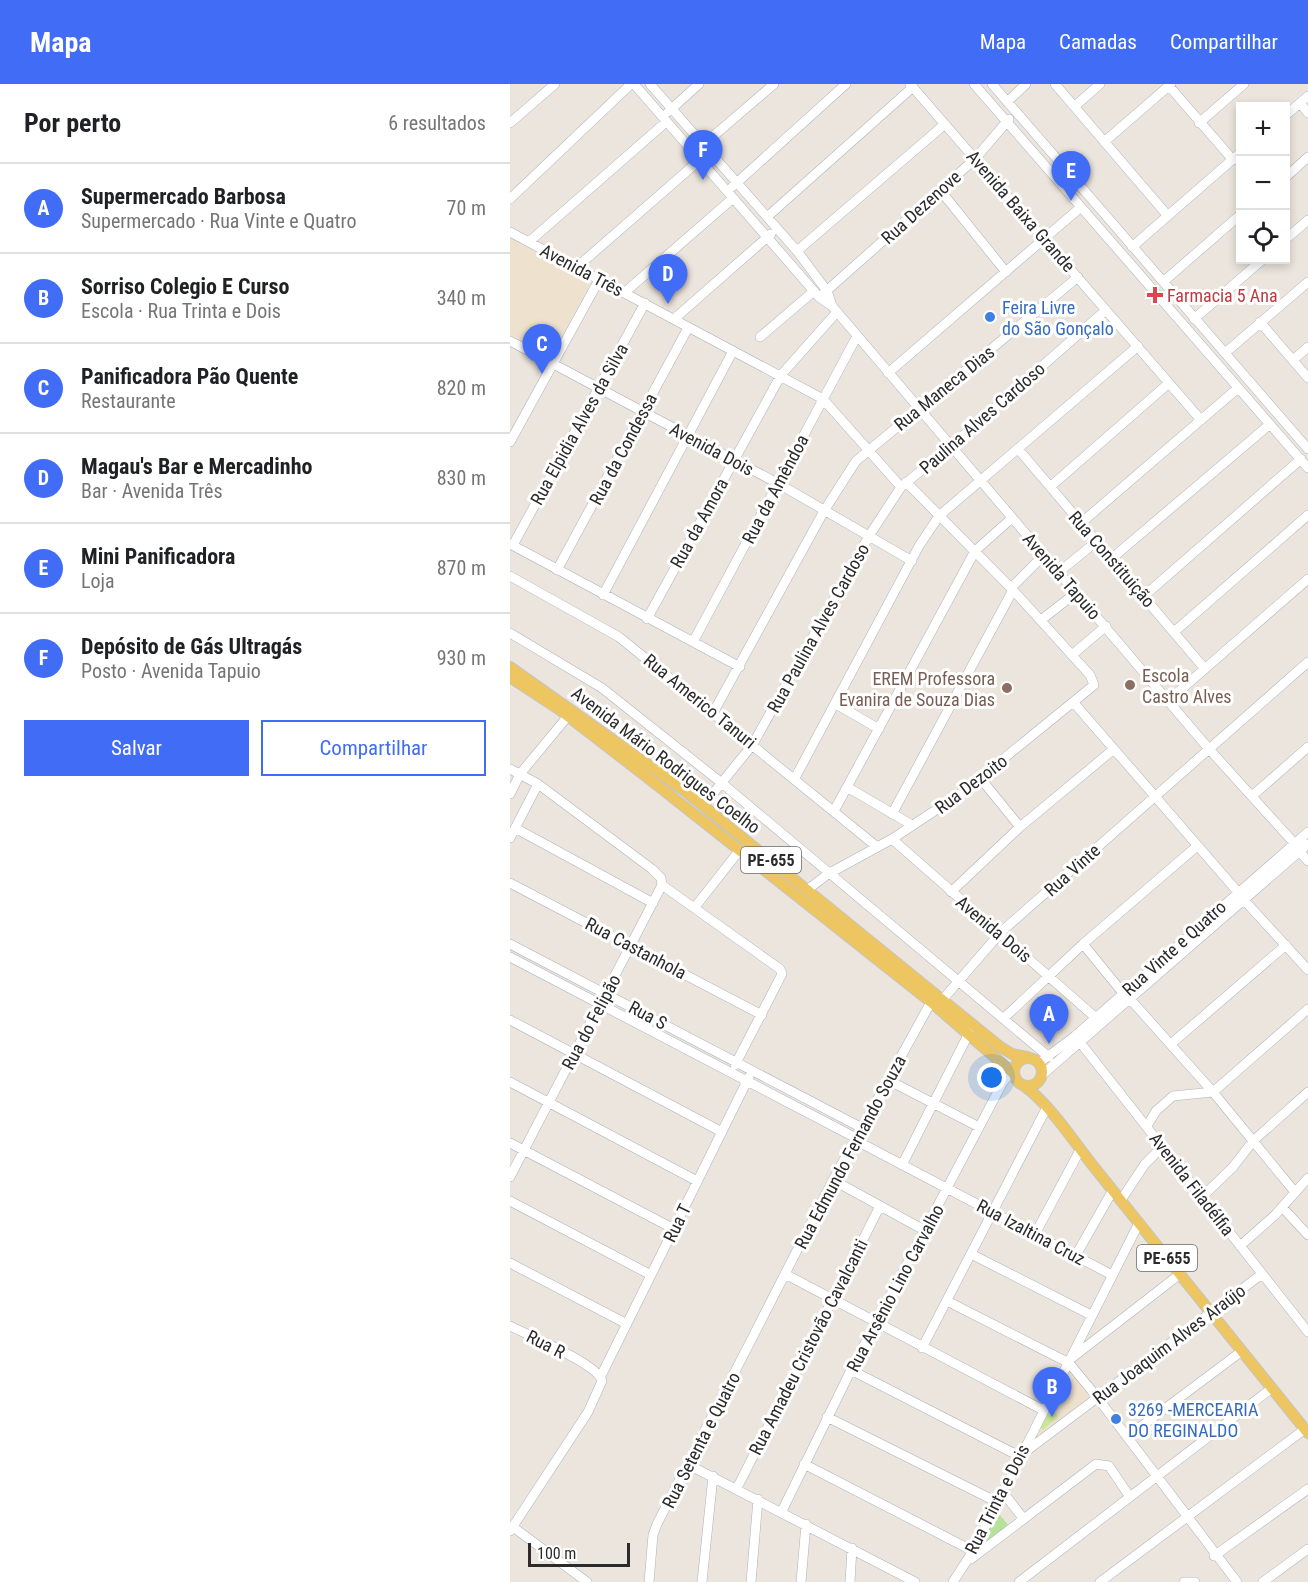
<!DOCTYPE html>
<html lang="pt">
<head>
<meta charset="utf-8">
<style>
  :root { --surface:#fff; --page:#f2f2f2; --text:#202124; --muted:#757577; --line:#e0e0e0; --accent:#416cf6 }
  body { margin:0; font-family:"Roboto Condensed",sans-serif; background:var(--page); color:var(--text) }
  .controls { position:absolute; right:18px; top:18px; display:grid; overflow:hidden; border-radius:0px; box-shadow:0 3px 9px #0003 }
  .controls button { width:54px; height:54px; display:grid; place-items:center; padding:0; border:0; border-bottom:2px solid var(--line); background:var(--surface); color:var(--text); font:30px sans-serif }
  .scale { position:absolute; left:18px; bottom:15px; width:102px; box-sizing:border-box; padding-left:6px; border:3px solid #2b2b2b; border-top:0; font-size:16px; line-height:21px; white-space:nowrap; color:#2b2b2b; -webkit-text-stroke:4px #fff; paint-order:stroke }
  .you { position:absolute; left:482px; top:994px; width:21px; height:21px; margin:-15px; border:4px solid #fff; border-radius:50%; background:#1a73e8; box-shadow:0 0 0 9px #1a73e833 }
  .badge { display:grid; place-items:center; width:39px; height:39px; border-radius:50%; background:var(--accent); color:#fff; font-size:20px; font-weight:700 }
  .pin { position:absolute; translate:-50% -50px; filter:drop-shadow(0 2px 3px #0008) }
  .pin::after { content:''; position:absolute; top:32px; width:21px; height:18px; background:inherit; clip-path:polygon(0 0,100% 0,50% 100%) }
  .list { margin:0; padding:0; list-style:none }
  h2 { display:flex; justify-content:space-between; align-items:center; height:78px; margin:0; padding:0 24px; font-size:26px }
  h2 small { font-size:20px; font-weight:400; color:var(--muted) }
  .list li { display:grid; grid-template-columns:39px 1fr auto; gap:18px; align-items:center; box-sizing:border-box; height:90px; padding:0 24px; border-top:2px solid var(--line) }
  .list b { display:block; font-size:22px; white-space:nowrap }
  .list p { margin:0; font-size:20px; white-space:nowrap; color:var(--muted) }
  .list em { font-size:20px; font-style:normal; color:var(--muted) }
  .actions { display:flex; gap:12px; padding:18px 24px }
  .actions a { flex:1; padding:14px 0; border:2px solid var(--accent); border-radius:0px; text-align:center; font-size:21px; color:var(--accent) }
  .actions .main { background:var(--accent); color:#fff }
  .icon { flex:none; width:33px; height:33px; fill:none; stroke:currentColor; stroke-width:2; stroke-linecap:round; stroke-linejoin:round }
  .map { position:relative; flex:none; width:798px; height:1498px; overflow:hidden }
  header { display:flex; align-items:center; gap:36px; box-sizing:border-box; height:84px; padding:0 30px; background:var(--accent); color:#fff }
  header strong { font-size:28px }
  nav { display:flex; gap:33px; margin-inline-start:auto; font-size:21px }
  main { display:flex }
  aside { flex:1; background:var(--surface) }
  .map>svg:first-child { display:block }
</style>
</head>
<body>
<header>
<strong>Mapa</strong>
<nav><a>Mapa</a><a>Camadas</a><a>Compartilhar</a></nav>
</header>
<main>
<aside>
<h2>Por perto<small>6 resultados</small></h2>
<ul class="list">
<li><span class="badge">A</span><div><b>Supermercado Barbosa</b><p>Supermercado · Rua Vinte e Quatro</p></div><em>70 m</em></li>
<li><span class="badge">B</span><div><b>Sorriso Colegio E Curso</b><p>Escola · Rua Trinta e Dois</p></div><em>340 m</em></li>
<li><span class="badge">C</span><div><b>Panificadora Pão Quente</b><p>Restaurante</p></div><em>820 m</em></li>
<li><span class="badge">D</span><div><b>Magau's Bar e Mercadinho</b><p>Bar · Avenida Três</p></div><em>830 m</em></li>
<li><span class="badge">E</span><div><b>Mini Panificadora</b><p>Loja</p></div><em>870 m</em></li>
<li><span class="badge">F</span><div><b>Depósito de Gás Ultragás</b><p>Posto · Avenida Tapuio</p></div><em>930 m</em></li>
</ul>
<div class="actions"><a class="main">Salvar</a><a>Compartilhar</a></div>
</aside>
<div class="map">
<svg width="798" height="1498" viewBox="0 0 798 1498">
  <rect width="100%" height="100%" fill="#ece5dd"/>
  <path fill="#eee1cd" d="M0 154 81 197 41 272 0 251Z
    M564 1293 579 1313 531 1349 525 1345 551 1298 553 1301Z"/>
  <path fill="#b7e29b" d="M485 1425 499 1442 464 1470Z"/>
  <path fill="#cae997" d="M543 1327 548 1332 533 1346 528 1341Z"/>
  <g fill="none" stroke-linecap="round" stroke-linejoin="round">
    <defs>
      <path id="minor" d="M124 0 309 213 322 222 699 665 785 760
        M140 0 287 167 317 207 322 222
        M400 0 691 336
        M464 0 798 384
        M482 0 798 365
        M545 0 658 132
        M659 2 723 76
        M497 18 516 0
        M790 19 798 29
        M565 22 590 0
        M158 28 189 0
        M776 31 798 12
        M0 39 45 0
        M689 39 734 0
        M594 58 661 0
        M193 61 264 0
        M776 93 798 73
        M222 103 336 0
        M430 106 496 188
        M0 115 121 0
        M257 133 403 3
        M0 148 313 315 391 403
        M776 155 798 136
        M20 157 156 38
        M622 163 730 69
        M287 167 435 40
        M67 183 192 74
        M653 198 730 131
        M114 209 222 115
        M313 210 465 75 499 35
        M164 235 261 150
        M684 235 752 176
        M750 238 798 294
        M250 253 304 207
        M0 257 269 400 402 477
        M715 269 798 198
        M783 276 798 263
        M378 289 571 123
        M0 358 89 196
        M509 366 695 585
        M540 403 659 299
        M571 439 728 304
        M0 460 230 583
        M3 461 135 219
        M601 475 759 341
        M47 486 178 244
        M549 488 587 457
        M0 492 109 553 366 762
        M501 504 535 470
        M93 511 223 267
        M634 512 791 375
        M137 535 271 291 327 228
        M531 536 567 508
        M664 548 798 431
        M0 549 92 604 213 700 539 973
        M183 558 347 252
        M562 571 596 542
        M659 616 798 495
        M564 619 727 807
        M326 620 369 645
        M203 629 314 427 346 377 568 193
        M0 685 28 700 142 785 151 794 152 801 0 1093
        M285 694 409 462 429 432 628 262
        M471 695 510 743
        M337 703 402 741
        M0 710 10 690 58 632
        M742 712 798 663
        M193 722 243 660 359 452 391 403 440 363 596 226
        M324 727 465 467 502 434
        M382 730 503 506
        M5 744 143 819
        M0 754 28 700
        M382 755 586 934
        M789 767 798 777
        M0 799 252 931
        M152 801 270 885 272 890 225 981
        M297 806 318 790 382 755 450 710 584 601 580 591 503 506 396 398
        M441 808 510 743 604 665
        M734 816 798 886
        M185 823 229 767
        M0 860 352 1044
        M573 860 613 909
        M0 873 346 1054
        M434 914 491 848 798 578
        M620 915 703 1008 784 1107
        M494 934 573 860 686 763
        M0 936 212 1048
        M565 952 798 1248
        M661 960 776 861
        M529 979 565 952 798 748
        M532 991 798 760
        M378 996 469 1043
        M0 998 187 1097
        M637 1042 646 1027 663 1012 703 1008 798 925
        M345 1056 602 1191
        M0 1059 164 1145
        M392 1081 459 949
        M323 1096 414 1146
        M692 1113 723 1083 743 1057 798 1008
        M611 1116 635 1080 651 1064
        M0 1117 141 1191
        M772 1123 798 1151
        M525 1150 570 1066
        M730 1162 765 1131 798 1094
        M461 1170 581 1231
        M566 1171 603 1106
        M0 1179 117 1240
        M275 1190 533 1326
        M437 1217 559 1279 587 1313 727 1498
        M0 1242C18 1251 88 1280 92 1297L78 1328 0 1447
        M412 1264 536 1025
        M563 1273 670 1190
        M341 1286 509 1372
        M91 1292 239 993
        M317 1333 487 1418
        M617 1353 732 1267
        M511 1371 752 1190
        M177 1380 405 1498
        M294 1380 463 1467
        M227 1404 370 1122
        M492 1407 513 1434
        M272 1427 341 1286 493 998 504 985
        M3 1443 77 1498
        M704 1472 798 1405
        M461 1475 586 1380 599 1382 620 1413
        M139 1498 143 1451 147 1440 323 1096 421 918
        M192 1498 203 1392
        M241 1498 248 1415
        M291 1498 296 1440
        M340 1498 342 1464
        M443 1498 463 1467 629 1139
        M509 1498 762 1304
        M590 1498 795 1345
        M674 1498H685
        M753 1498 798 1465"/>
      <path id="major" d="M0 583 175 707 489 962 502 970 517 973
        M0 593 50 626 142 697 421 918 503 989
        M504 988a14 14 0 1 1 28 0a14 14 0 1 1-28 0Z
        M513 1001C539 1019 564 1058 584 1083 655 1172 726 1260 798 1349"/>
    </defs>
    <use href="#minor" stroke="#aeb1bb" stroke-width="10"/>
    <use href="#major" stroke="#c4c4c4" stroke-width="12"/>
    <use href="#minor" stroke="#fff" stroke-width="9"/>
    <use href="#major" stroke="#eec661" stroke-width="10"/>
  </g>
  <path fill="#e0444e" stroke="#fff" stroke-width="2" d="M642 202h6v6h6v6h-6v6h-6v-6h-6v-6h6z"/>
  <g fill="#3f7fe0" stroke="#fff" stroke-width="2">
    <circle cx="480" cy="233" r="6"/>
    <circle cx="606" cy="1335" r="6"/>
  </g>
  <g fill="#8d6e63" stroke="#fff" stroke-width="2">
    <circle cx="620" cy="601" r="6"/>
    <circle cx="497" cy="604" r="6"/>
  </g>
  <g text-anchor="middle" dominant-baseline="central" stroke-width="6" stroke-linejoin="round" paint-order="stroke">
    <g fill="#fff" stroke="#6b6b6b" stroke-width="1.5">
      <rect x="231" y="763" width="60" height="26" rx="4.5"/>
      <rect x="627" y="1161" width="60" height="26" rx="4.5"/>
    </g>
    <g font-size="16" font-weight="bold" fill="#2b2b2b">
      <text x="261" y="776">PE-655</text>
      <text x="657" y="1174">PE-655</text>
    </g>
    <g font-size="18" fill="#2b2b2b" stroke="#fff">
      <text transform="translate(411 123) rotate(-42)">Rua Dezenove</text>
      <text transform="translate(511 127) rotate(49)">Avenida Baixa Grande</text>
      <text transform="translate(72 186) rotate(28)">Avenida Três</text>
      <text transform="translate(434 304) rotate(-39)">Rua Maneca Dias</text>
      <text transform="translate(472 334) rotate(-41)">Paulina Alves Cardoso</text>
      <text transform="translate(69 340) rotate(-61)">Rua Elpidia Alves da Silva</text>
      <text transform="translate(113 365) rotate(-62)">Rua da Condessa</text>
      <text transform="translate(202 365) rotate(28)">Avenida Dois</text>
      <text transform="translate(265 405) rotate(-62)">Rua da Amêndoa</text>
      <text transform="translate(189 439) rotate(-61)">Rua da Amora</text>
      <text transform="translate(602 475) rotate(49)">Rua Constituição</text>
      <text transform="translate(552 492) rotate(49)">Avenida Tapuio</text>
      <text transform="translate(308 544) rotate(-61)">Rua Paulina Alves Cardoso</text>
      <text transform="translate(190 617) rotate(39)">Rua Americo Tanuri</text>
      <text transform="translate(156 676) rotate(37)">Avenida Mário Rodrigues Coelho</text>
      <text transform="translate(461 700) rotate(-37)">Rua Dezoito</text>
      <text transform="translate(562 786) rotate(-42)">Rua Vinte</text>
      <text transform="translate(484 845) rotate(40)">Avenida Dois</text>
      <text transform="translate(126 864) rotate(28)">Rua Castanhola</text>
      <text transform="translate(664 864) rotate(-42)">Rua Vinte e Quatro</text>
      <text transform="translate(138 931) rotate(28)">Rua S</text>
      <text transform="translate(81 938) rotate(-62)">Rua do Felipão</text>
      <text transform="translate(340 1068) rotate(-62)">Rua Edmundo Fernando Souza</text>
      <text transform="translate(682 1100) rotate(52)">Avenida Filadélfia</text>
      <text transform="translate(167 1139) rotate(-64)">Rua T</text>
      <text transform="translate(521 1148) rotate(28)">Rua Izaltina Cruz</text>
      <text transform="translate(385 1204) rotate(-62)">Rua Arsênio Lino Carvalho</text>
      <text transform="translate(36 1260) rotate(27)">Rua R</text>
      <text transform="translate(659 1260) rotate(-37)">Rua Joaquim Alves Araújo</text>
      <text transform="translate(298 1263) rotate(-63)">Rua Amadeu Cristovão Cavalcanti</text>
      <text transform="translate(191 1356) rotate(-63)">Rua Setenta e Quatro</text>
      <text transform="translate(487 1415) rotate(-63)">Rua Trinta e Dois</text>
    </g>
    <g font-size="18" fill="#be3a42" stroke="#fff" text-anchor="start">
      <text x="657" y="211">Farmacia 5 Ana</text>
    </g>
    <g font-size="18" fill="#366cbe" stroke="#fff" text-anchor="start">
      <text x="492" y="223">Feira Livre<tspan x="492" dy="21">do São Gonçalo</tspan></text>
      <text x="618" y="1325">3269 -MERCEARIA<tspan x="618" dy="21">DO REGINALDO</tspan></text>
    </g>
    <g font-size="18" fill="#785e54" stroke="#fff" text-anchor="start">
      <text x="632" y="591">Escola<tspan x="632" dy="21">Castro Alves</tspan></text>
      <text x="485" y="594" text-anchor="end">EREM Professora<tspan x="485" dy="21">Evanira de Souza Dias</tspan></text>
    </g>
  </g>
</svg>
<div class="controls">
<button>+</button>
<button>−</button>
<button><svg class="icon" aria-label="locate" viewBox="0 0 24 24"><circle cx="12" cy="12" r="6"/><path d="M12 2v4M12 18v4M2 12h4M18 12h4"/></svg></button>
</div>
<div class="scale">100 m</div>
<div class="you"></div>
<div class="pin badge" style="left:539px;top:960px">A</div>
<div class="pin badge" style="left:542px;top:1333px">B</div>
<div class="pin badge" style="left:32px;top:290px">C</div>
<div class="pin badge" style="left:158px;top:220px">D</div>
<div class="pin badge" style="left:561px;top:117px">E</div>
<div class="pin badge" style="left:193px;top:96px">F</div>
</div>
</main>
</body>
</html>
